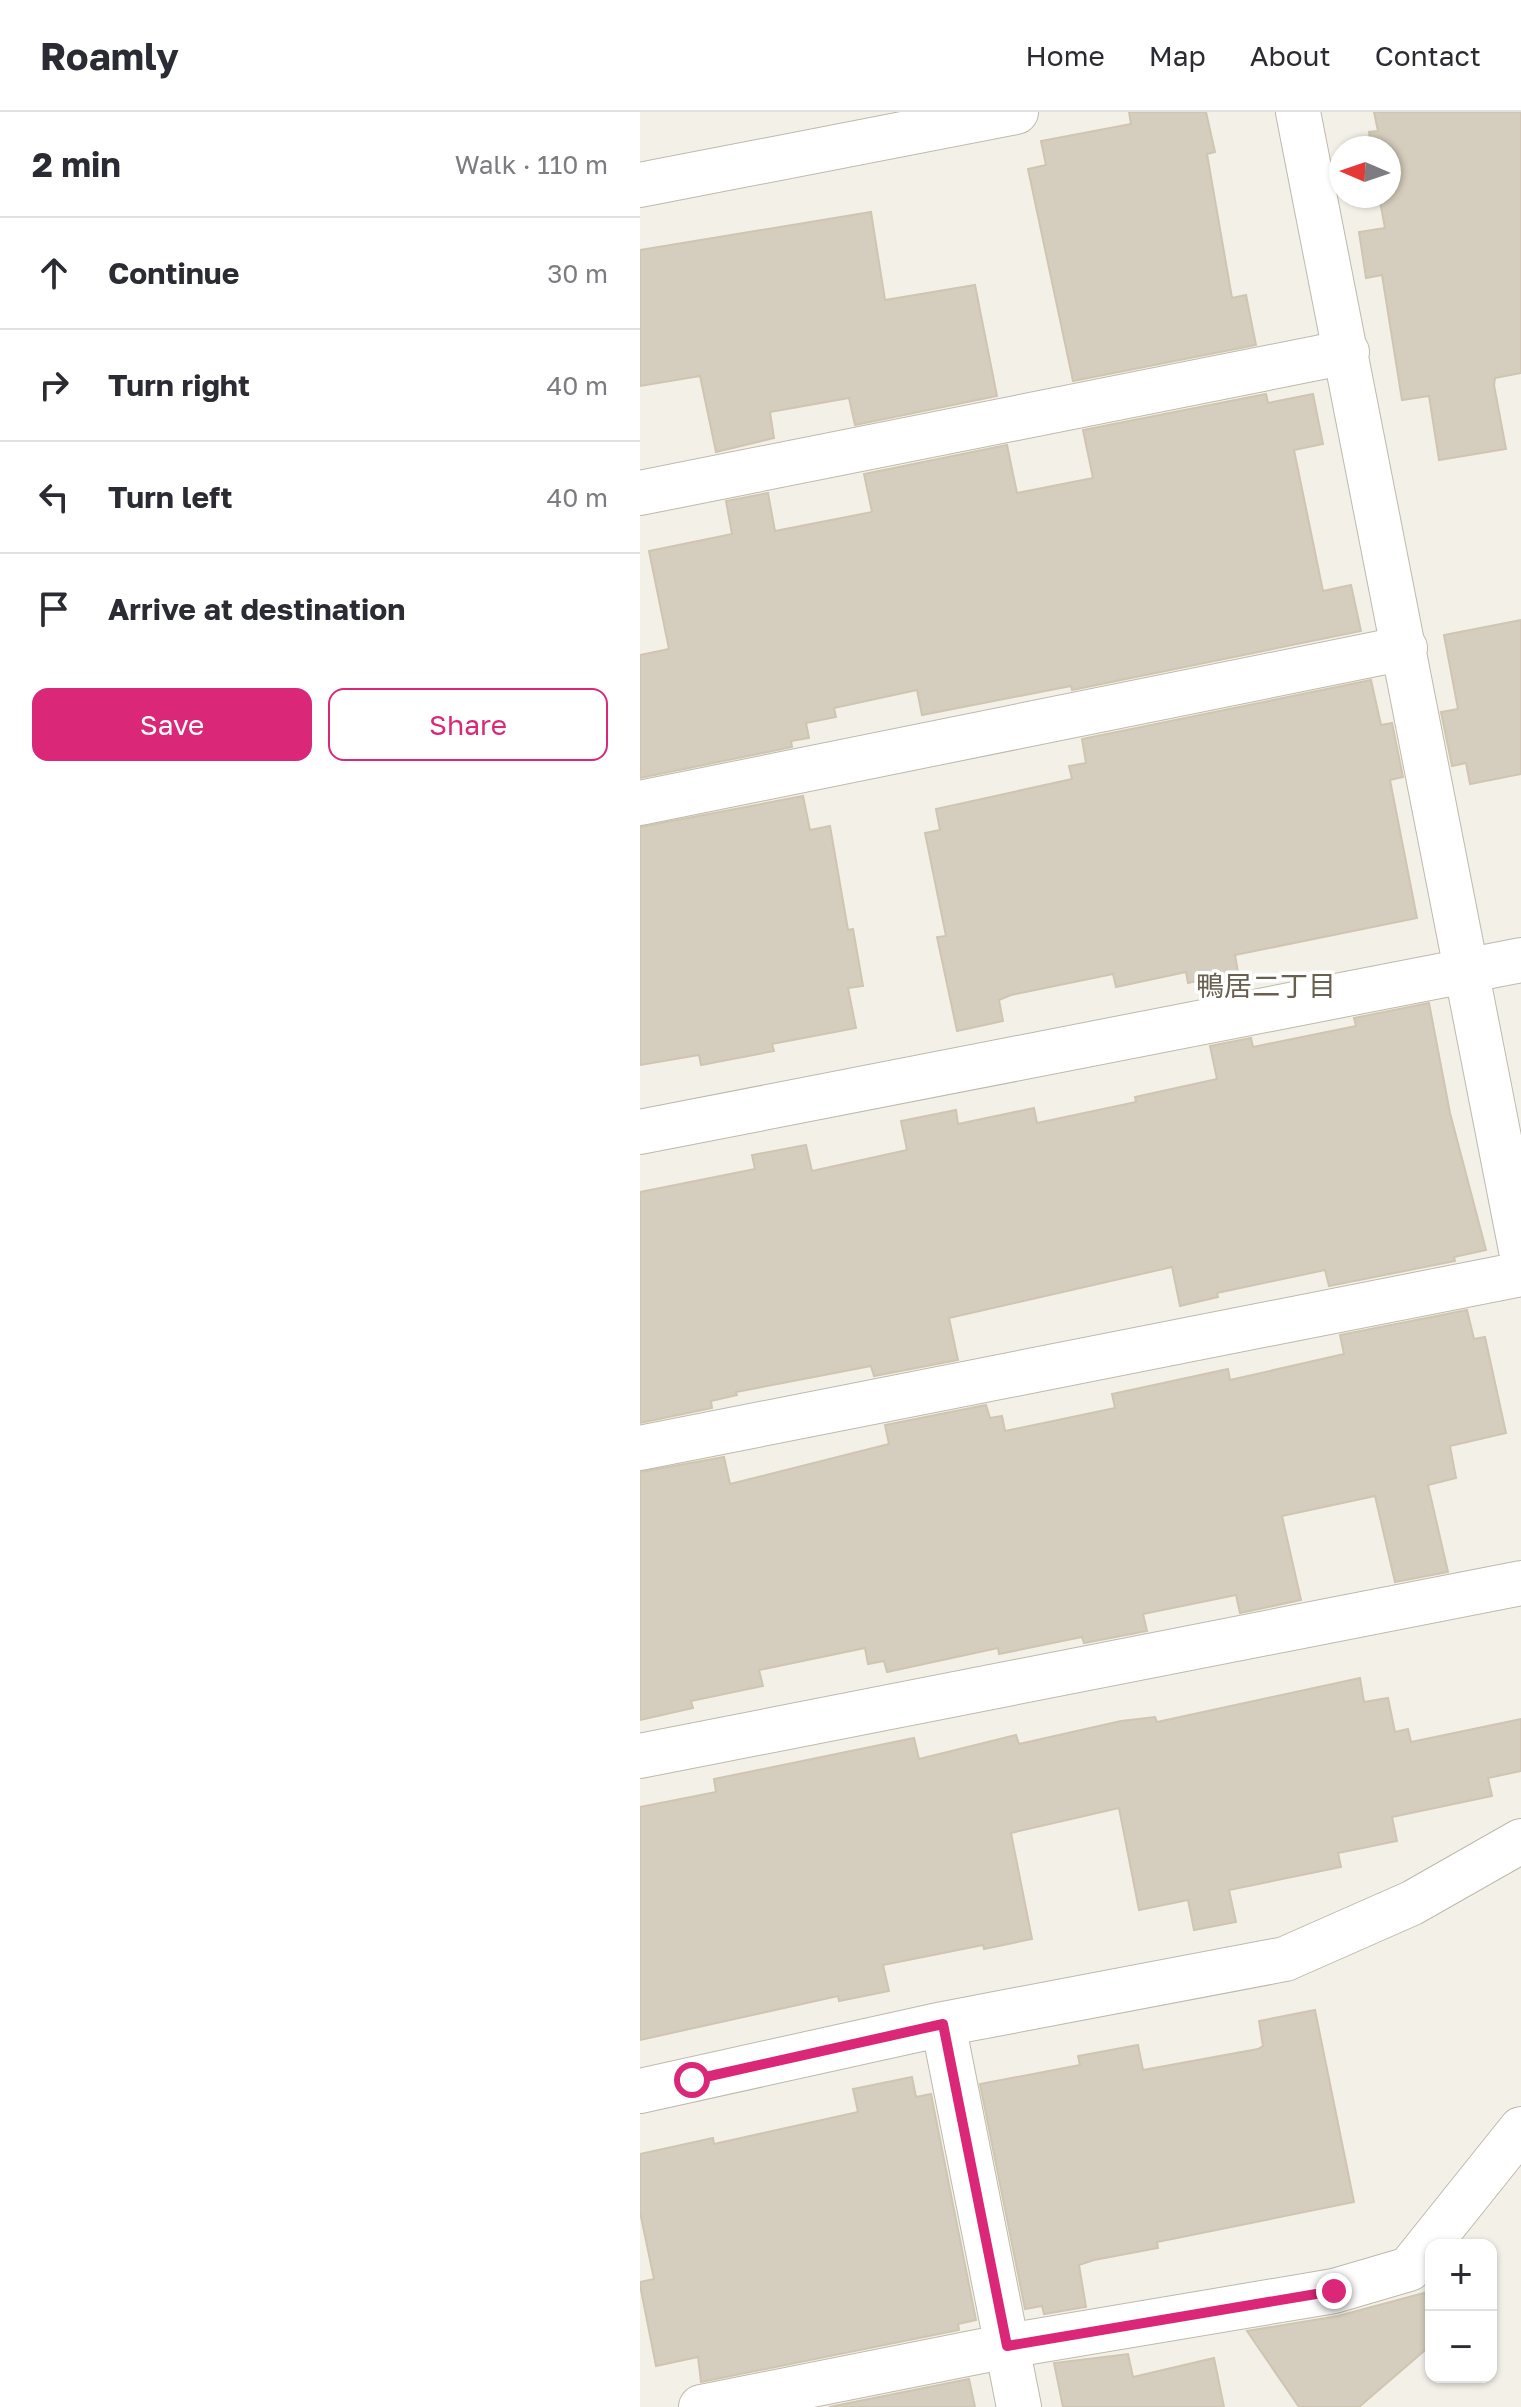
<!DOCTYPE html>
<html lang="en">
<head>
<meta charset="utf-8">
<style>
  :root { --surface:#fff; --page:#f2f2f3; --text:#2b2b33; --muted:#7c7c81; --line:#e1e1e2; --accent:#db2777 }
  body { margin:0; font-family:"Golos Text","Noto Sans JP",sans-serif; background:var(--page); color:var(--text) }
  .controls { position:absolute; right:24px; bottom:24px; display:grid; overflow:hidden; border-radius:16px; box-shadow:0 2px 6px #0004 }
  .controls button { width:72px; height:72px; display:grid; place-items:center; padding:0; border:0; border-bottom:2px solid var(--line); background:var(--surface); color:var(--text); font:40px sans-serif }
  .compass { position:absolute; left:689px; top:24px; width:72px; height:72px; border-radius:50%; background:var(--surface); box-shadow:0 2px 6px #0004; rotate:272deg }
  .stop { position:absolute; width:24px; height:24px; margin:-18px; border:6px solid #db2777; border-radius:50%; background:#fff }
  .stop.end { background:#db2777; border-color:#fff; box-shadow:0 2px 8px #0008 }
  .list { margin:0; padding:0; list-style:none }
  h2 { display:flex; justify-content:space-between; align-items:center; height:104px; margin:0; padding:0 32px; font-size:34px }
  h2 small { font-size:26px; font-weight:400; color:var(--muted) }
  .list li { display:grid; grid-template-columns:52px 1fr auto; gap:24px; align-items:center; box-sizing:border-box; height:112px; padding:0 32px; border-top:2px solid var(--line) }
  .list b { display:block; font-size:30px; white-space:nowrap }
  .list em { font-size:26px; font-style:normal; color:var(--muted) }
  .actions { display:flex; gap:16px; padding:24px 32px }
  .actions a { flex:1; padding:18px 0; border:2px solid var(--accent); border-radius:16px; text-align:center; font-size:28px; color:var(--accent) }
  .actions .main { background:var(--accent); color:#fff }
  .icon { flex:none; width:44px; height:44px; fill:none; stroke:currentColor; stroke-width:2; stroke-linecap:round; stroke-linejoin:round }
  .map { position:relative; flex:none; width:881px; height:2295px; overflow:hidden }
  header { display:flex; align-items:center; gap:48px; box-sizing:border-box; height:112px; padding:0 40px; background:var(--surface); border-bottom:2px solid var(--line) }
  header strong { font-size:38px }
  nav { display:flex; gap:44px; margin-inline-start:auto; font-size:28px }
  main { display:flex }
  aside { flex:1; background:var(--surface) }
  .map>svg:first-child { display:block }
</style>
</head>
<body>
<header>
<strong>Roamly</strong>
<nav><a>Home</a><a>Map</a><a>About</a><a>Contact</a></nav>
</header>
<main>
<aside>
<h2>2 min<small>Walk · 110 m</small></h2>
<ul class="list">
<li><svg class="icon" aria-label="ahead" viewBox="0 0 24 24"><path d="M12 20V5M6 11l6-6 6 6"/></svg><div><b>Continue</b></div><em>30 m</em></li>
<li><svg class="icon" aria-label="right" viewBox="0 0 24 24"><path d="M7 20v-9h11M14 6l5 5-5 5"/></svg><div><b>Turn right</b></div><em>40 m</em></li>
<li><svg class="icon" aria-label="left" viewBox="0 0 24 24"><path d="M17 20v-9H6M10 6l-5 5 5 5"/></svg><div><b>Turn left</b></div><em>40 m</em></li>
<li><svg class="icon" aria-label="arrive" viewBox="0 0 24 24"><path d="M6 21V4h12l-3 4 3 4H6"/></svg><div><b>Arrive at destination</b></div></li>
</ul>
<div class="actions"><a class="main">Save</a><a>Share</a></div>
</aside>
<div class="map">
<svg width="881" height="2295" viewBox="0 0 881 2295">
  <rect width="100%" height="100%" fill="#f3f0e8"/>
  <path fill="#d5cdbd" stroke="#cfc5b1" stroke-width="2" d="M489 0H566L575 40 567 42 592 186 606 183 616 233 433 269 388 57 406 53 401 29 491 12Z
    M734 0H881V261L855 266 854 273 866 337 799 348 789 284 762 288 742 163 726 166 719 120 745 116 739 84H749V36H731L729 20 738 19Z
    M231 100 245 188 335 173 357 284 215 313 209 286 130 300 134 326 76 340 60 264 0 274V138Z
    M626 282 628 291 673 282 683 332 654 338 683 479 711 473 721 519 432 578 431 574 282 603 277 578 194 596 196 605 166 611 169 626 151 629 152 635 0 666V543L29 537 9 439 92 422 86 389 128 381 135 419 232 400 224 362 367 333 377 381 453 366 443 318Z
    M881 508V662L830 672 826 651 812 654 801 600 818 597 804 523Z
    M731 568 741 613 752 611 763 665 750 668 777 806 595 843 601 877 560 885 557 869 548 871 546 860 476 875 473 862 371 883 359 888 363 909 317 919 297 825 306 824 285 721 300 718 296 697 432 667 429 654 446 651 442 627Z
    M163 684 170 718 190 714 208 818 213 817 223 874 208 876 216 916 132 932 134 939 61 953 59 943 0 953V715Z
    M789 891 810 1001 846 1138 814 1145 815 1149 689 1174 685 1158 577 1181 578 1185 540 1194 532 1155 309 1206 318 1248 234 1264 231 1254 96 1280 97 1283 71 1289 72 1296 0 1311V1080L115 1057 112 1043 166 1033 172 1059 267 1038 261 1009 316 998 318 1012 394 996 397 1011 496 990 495 985 577 967 570 934 611 926 613 935 716 914 714 906Z
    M827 1198 834 1227 845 1225 866 1321 810 1334 816 1366 788 1373 808 1460 755 1470 735 1384 642 1404 661 1488 600 1501 596 1483 503 1502 507 1519 444 1531 442 1525 359 1542 358 1536 247 1560 244 1549 228 1552 225 1536 119 1558 123 1574 51 1589 53 1596 0 1608V1360L84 1345 90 1372 249 1332 245 1313 346 1293 350 1306 362 1304 365 1319 475 1296 472 1282 588 1257 590 1268 704 1242 700 1223Z
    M720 1566 724 1590 748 1586 755 1620 768 1617 771 1630 881 1607V1659L848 1666 852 1684 752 1705 757 1729 698 1741 701 1755 589 1778 596 1810 554 1818 548 1788 499 1798 479 1696 371 1721 392 1827 344 1837 343 1833 243 1853 249 1879 199 1889 198 1884 0 1928V1695L76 1680 74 1667 274 1626 279 1647 376 1623 379 1632 481 1609 515 1605 517 1610Z
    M675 1898 714 2090 517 2130 518 2136 454 2148 439 2153 446 2195 404 2202 402 2194 385 2197 340 1972 440 1953 438 1944 498 1933 503 1958 618 1937 623 1934 619 1909Z
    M272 1965 276 1985 291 1982 336 2208 318 2212 319 2218 61 2270 58 2245 16 2254 0 2173V2170L14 2167 0 2100V2042L73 2026 74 2032 218 2000 213 1977Z
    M791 2179V2233L719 2295H659L607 2219 698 2204Z
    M488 2242 493 2265 574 2246 584 2295H423L414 2251Z
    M329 2267 335 2295H189Z"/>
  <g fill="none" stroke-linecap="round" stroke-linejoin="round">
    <defs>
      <path id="minor" d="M658 0 881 1138
        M0 73 376 0
        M0 381 707 240
        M0 691 765 536
        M0 1020 881 848
        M0 1336 881 1162
        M0 1644 881 1471
        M303 1912 379 2295
        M0 1979 303 1912 645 1847 772 1791 881 1729
        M61 2295 367 2234 694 2179 769 2157 881 2017"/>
    </defs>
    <use href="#minor" stroke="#bfb9ab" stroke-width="46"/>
    <use href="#minor" stroke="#fff" stroke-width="44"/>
  </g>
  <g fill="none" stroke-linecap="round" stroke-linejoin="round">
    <path stroke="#db2777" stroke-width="10" d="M52 1968 303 1912 367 2234 694 2179"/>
  </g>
  <g text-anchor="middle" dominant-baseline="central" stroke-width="7" stroke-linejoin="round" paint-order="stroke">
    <g font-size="28" fill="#695f4e" stroke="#fff">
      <text x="626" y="873">鴨居二丁目</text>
    </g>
  </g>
</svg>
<div class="controls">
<button>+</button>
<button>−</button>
</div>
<svg class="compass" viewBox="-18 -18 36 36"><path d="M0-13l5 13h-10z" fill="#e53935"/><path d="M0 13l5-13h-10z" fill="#7c7c81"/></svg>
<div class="stop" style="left:52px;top:1968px"></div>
<div class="stop end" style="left:694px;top:2179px"></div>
</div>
</main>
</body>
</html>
